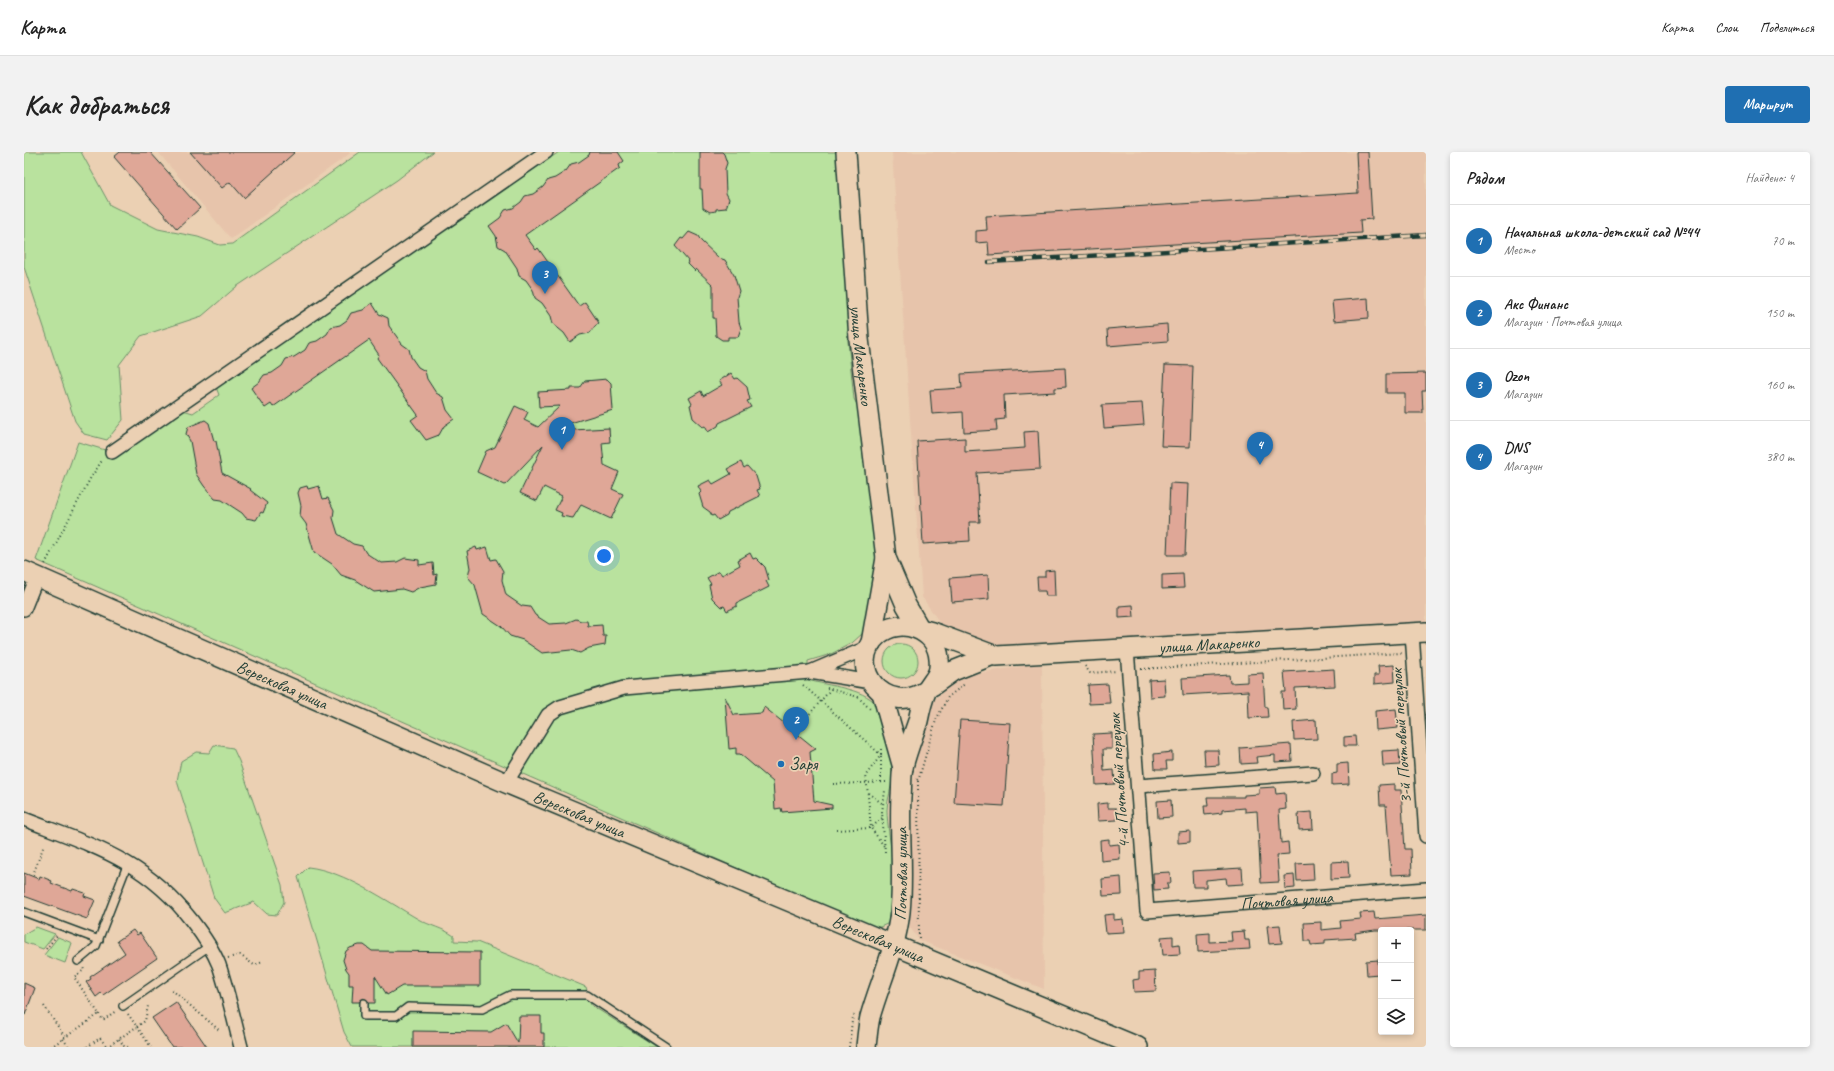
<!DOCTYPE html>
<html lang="ru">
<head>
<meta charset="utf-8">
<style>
  :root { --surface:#fff; --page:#f2f2f2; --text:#222; --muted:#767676; --line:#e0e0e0; --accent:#1f6fb2 }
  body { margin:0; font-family:Caveat,sans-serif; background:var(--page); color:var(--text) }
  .controls { position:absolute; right:12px; bottom:12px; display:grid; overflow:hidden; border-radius:4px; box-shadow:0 2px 6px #0003 }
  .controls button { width:36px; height:36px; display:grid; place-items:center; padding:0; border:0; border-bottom:1px solid var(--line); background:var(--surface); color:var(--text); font:20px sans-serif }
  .you { position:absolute; left:580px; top:404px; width:14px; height:14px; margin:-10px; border:3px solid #fff; border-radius:50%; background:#1a73e8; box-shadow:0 0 0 6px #1a73e833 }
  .badge { display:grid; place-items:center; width:26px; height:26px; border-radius:50%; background:var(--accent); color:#fff; font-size:13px; font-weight:700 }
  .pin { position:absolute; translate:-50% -33px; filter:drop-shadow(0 1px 2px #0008) }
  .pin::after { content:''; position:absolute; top:21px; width:14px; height:12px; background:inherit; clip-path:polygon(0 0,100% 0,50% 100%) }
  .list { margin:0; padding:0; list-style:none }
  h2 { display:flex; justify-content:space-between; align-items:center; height:52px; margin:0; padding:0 16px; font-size:17px }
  h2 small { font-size:13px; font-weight:400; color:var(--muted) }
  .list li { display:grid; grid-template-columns:26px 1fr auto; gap:12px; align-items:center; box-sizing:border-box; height:72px; padding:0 16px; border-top:1px solid var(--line) }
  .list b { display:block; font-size:15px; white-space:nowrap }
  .list p { margin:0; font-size:13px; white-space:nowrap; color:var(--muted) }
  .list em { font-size:13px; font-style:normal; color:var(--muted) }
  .icon { flex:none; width:22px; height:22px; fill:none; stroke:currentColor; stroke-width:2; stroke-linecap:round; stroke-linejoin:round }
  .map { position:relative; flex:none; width:1402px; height:895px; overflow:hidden; border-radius:4px }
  header { display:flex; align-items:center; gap:24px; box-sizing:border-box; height:56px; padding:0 20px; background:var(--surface); border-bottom:1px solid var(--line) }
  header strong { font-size:19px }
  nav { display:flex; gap:22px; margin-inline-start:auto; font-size:14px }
  .intro { display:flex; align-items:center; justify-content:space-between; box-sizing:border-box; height:96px; padding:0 24px }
  h1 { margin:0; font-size:28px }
  .button { padding:10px 18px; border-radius:4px; background:var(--accent); color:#fff; font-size:14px; font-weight:700 }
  main { display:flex; gap:24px; padding:0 24px }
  aside { flex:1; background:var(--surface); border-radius:4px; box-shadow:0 2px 6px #0003 }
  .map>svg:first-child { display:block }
</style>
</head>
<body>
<header>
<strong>Карта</strong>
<nav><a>Карта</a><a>Слои</a><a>Поделиться</a></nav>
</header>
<div class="intro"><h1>Как добраться</h1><a class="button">Маршрут</a></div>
<main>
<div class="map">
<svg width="1402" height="895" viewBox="0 0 1402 895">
  <rect width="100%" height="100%" fill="#ebd0b3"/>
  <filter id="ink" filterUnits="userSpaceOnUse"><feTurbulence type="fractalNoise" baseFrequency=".025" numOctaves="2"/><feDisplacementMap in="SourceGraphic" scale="8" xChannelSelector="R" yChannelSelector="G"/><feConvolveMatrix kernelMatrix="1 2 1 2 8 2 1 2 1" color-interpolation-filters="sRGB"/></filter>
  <g filter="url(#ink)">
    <path fill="#e7c4ab" d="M134 0H328L207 87Z
      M868 0H1402V470L958 495 920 477 898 445Z
      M1007 513H1018L1020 837 895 788 885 774 890 623 904 554 935 524Z"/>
    <path fill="#b9e29e" stroke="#6c9069" d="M0 0H57L86 53 134 77 174 85 196 93 208 92 336 0H409L373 28 212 135 178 164 117 184 95 213 99 268 83 288 60 282 51 269 0 115Z
      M535 0H817L828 170 823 180 830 247 839 264 852 408 839 481 828 491 807 502 784 509V528C803 534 839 536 852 552 863 566 868 607 868 625 868 636 863 647 863 658 863 685 880 751 863 772L856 775H847L12 408 54 290 88 300 159 258 169 261 195 243 192 235Z
      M860 509a17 17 0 1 1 34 0a17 17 0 1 1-34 0Z
      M190 593 209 596 215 609 258 733 260 750 253 763 243 762 230 750 201 761 190 746 153 629 157 609 172 600 185 601Z
      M284 715C320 719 363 749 394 767 406 774 419 776 430 784V789L453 790 562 835 567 853 633 895H328L320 880 274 725Z
      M12 775 31 782 19 797 0 790V782Z
      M34 785 48 791 41 811 20 803Z"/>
    <path fill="#dfa797" stroke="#1f3d34" d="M96 0H126L176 56 153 77 90 5Z
      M166 0H271L220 46 206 30 198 36Z
      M566 0H594L600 9 595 13 596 16 501 83 512 98 514 96 555 154 561 150 575 171 571 174 566 181 556 183 546 190 540 181 529 172 527 164 518 151 511 146 509 138 502 128 495 124 493 116 481 98 474 94 472 84 465 74 476 66 481 58 489 56 497 50 501 44 509 42 519 35 524 28 531 26 542 19 547 12 555 10 565 3Z
      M676 0H698L700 2 703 11 701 17 702 41 705 47 702 56 692 57V59L686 60 679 56 678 37H676Z
      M1332 0H1344L1348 67 1336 68 1337 81 965 103 964 90 952 91V79L963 78 962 64 1334 41Z
      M665 80 674 84 677 89 695 106 701 108 710 123 715 139 713 145 715 170 717 176 714 185H704V188H698L692 184 691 166H689V133L672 117 671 119 664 112 665 110 651 94 657 86 659 87Z
      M1344 146 1345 166 1310 169 1308 149Z
      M348 151 355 162 364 166 365 174 378 192 385 197 387 205 394 215 401 219 403 227 412 241 419 245 423 258 430 267 420 274 415 283 402 288 387 268 394 263 353 206 355 203 345 188 249 255 247 252 241 256 227 236 235 230 240 223 248 221 258 214 262 207 270 205 281 198 285 191 293 189 303 182 307 175 316 173 323 168 327 161 339 158Z
      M1143 172 1144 189 1084 194 1083 177Z
      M1141 213 1169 214 1166 295 1137 294Z
      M1041 216 1042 235 1031 236V240L980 243 981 267 972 268 973 278 940 280 939 260 908 262 906 238 938 236 937 222Z
      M707 221 711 227 713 226 723 235 726 248 723 249 727 255 695 271 694 274 684 280 681 274 679 275 669 266 666 253 668 252 665 246 677 239 679 244 698 233 695 229Z
      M1402 221V239H1398L1399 261H1381V241H1362V222Z
      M583 227 587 231 589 258 530 276 531 279 585 276 586 290 578 291 580 313 595 320 588 337 599 342 587 367 557 353 549 366 537 364 538 361 531 358 538 344 520 335 513 349 496 341 519 293 481 333 453 320 462 299 471 295 491 254 504 260 500 268 514 275 536 254 515 255 514 240 547 238V236H556L561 229Z
      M1118 251 1120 273 1080 276 1078 253Z
      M181 268 185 271 190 289H192L198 321 227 337 226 338 243 351 239 361 237 360 232 368 222 366 218 361 198 348 191 347 180 334 172 322 166 289 162 282 164 275Z
      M1014 279 1016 317 953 321 956 370H945L946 389 899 392 893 289 941 286V300L1001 296 1000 280Z
      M717 310 720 316 723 314 732 324 736 337 733 338 736 344 704 360 703 363 694 368 690 363 688 364 686 360 679 355 675 342 677 340 674 334 686 328 689 332 707 322 704 317Z
      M1146 331 1164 332 1161 403H1143Z
      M283 334 284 337 295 334 299 347 304 346 310 358 309 366 314 382 329 392 338 394 342 401 357 411 373 410 381 406 395 408V413L409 411 410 423 413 422 412 432 396 435 387 440 378 437 350 440 331 428 317 423 308 412 290 400 282 372 276 364 277 354 274 341 276 336Z
      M452 395 453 398 463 395 467 408 472 407 479 419 478 428 482 443 498 454 506 455 511 463 525 472 542 471 552 467 557 469H563L564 474 578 473 579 484H582L581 493 565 496 556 501 547 498 518 501 499 488 486 484 477 474 459 462 451 433 444 425 446 416 443 399Z
      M726 401 729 407 732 406 741 415 745 428 742 429 745 435 713 451V454L703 459 700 454 697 455 688 446 685 433 687 432 683 426 695 419 698 423 716 413 714 408Z
      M1030 418 1031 444H1022L1021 439H1014L1013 425H1021V419Z
      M1159 422 1160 436 1138 437V423Z
      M964 423 965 447 928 450 926 426Z
      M1109 453 1110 465 1095 466V454Z
      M1370 513 1371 530 1350 532V523H1355L1354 514Z
      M1310 517 1311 534 1271 536 1272 557 1259 558 1258 540H1262L1260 520Z
      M1239 521 1241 555H1243L1244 565 1225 566 1224 539 1159 543 1158 526 1205 523 1206 531 1223 530V522Z
      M1140 527 1141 544 1126 545 1125 528Z
      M1084 532 1086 551 1065 552 1064 533Z
      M701 545 710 563 738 561 740 555 792 597 786 600 790 649 808 653V656L758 660 757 656 751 657 749 630 716 602H712V596L705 597Z
      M1372 557 1374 576 1352 578 1351 559Z
      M936 568 986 571 980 654 930 651Z
      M1292 568 1293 587 1270 588 1269 570Z
      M1088 581V597H1079L1080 619 1090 618 1091 632 1072 633 1069 582Z
      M1331 584 1332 594H1320V585Z
      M1267 592 1268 609 1251 610V603L1232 605 1233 611 1217 612 1216 596Z
      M1180 598H1194L1195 613 1181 614Z
      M1375 598 1376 613 1359 614 1358 599Z
      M1148 600V609H1142L1143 617H1131L1130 602Z
      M1324 611 1325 632 1308 633V622L1313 621V612Z
      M1370 632V638H1377L1381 697H1387L1388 722 1367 723 1362 653H1356L1355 633Z
      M1251 635 1252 642 1261 641 1262 657 1255 658 1257 691 1264 690 1265 702 1253 703 1255 730 1237 731 1233 659 1221 660V656L1198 658V661L1181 663 1180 654H1184L1183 645H1220V643L1235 642V636Z
      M1147 648 1148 665 1134 666 1133 649Z
      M1084 651V656H1092L1093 668 1074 669 1073 652Z
      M1288 660 1289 677 1275 678 1274 661Z
      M1166 679V690L1154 691V680Z
      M1085 687V693L1095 692 1096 707 1077 709 1076 688Z
      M1324 709 1325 726 1307 727V710Z
      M1289 711 1290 728 1273 729 1272 712Z
      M1218 716 1219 732 1203 733 1202 726 1182 728V735H1169L1168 719Z
      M1146 720 1147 731H1143L1144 737 1130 738 1129 721Z
      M0 721 15 727 16 724 28 729 27 731 48 739 49 737 61 741 60 744 71 748 63 767 0 744Z
      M1270 723 1271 736 1261 737 1260 724Z
      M1097 725 1098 743 1079 744 1078 727Z
      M1350 760 1351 767 1402 763V778H1351L1331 781 1332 786 1301 788V792L1287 793 1286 789H1281L1280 771 1297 770V778L1317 776 1316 769 1337 767 1336 761Z
      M1090 762V768L1099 767 1100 780 1082 781 1080 763Z
      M1256 773 1258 791 1245 792 1243 774Z
      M109 778 113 783 116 781 133 806 79 843 77 841 72 845 62 830 67 827 66 825 101 801 93 789Z
      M1220 779 1221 788H1225L1226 797 1174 800 1173 782 1186 781V790L1208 789 1207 780Z
      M1149 784V793L1155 792 1156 802 1139 803 1137 785Z
      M335 793H340L348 799 456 800V834H378L363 843 351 824V851H345L340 846 335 850H328L329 833H325V821L322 817 319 808 322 799 326 796Z
      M1354 808 1355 822 1343 823 1342 809Z
      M1131 819 1132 839 1110 840 1109 828 1115 827V820Z
      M0 831 11 836 1 863H0Z
      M152 850 183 895H148L128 866Z
      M495 864H517V881H520V895H389V879L467 880 482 871 494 891Z"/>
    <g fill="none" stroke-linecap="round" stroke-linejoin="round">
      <defs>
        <path id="lane" d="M0 760 75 788
          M54 809 72 794 104 711
          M340 851V864H372L384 855 458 857 486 843H563L642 895
          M99 854 184 795"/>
        <g id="street">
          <path d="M88 300 522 0"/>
          <path d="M0 457 13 425"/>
          <path d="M1388 481 1402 684"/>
          <path id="s1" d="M1103 497 1123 759 1402 737"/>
          <path d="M786 520 847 530"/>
          <path d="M482 631 524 563 536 555 600 536 786 520 845 495"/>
          <path d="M1114 634 1289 621"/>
          <path d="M0 667C69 694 121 708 168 769 178 782 189 798 195 813 204 840 210 868 217 895"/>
        </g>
        <g id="secondary">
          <path id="s2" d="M822 0 835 187 862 406 882 453 896 477 908 480 972 504 1402 480"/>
          <path id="s3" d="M0 419 482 631 1114 895"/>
          <path d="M847 491 862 406"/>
          <path d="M908 534 929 519 969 503"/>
          <path d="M858 541 879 616"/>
          <path id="s4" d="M842 895C843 885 844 874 846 865 856 830 872 797 876 760 880 722 875 683 877 645 878 635 877 625 879 615 883 599 889 584 894 569 896 559 898 549 902 540 908 527 917 525 915 507 913 477 876 464 854 483 819 514 862 567 903 538"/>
        </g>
      </defs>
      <use href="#lane" stroke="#1f3d34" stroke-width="10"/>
      <use href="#street" stroke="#1f3d34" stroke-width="16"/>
      <use href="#secondary" stroke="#1f3d34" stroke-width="22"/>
      <path stroke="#1f3d34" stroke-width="2" stroke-dasharray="1 3" stroke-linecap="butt" d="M21 412 66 327 79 307
        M1061 514 1066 521 1093 519
        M1117 517 1378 501
        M779 533 857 603 842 623 847 676 860 694
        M803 536 834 545 846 557
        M783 565 807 537
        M893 628 895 626 912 568 924 545 942 531
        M894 629 895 788
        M857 630V597
        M809 632 864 630
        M844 641 859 652
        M813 678 847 676 858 666
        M861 700 858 660 861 639
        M9 723 20 693
        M22 797 34 782
        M204 806 216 803 230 813 239 810
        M148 838 195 878
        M20 854 41 885
        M75 862 79 868 92 859
        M104 862 127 895
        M39 887 45 895
        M95 887 100 894 104 895
        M27 895 75 862 50 825 60 818 59 815
        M63 895 76 886 83 895
        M83 895 121 869 124 854
        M825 895 828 869 830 863"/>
      <use href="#lane" stroke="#ebd0b3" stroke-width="7"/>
      <use href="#street" stroke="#ebd0b3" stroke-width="13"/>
      <use href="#secondary" stroke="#ebd0b3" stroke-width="19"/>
      <defs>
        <path id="rail" d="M965 110 1402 83"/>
      </defs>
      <use href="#rail" stroke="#1f3d34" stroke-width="4.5"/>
      <use href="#rail" stroke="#ebd0b3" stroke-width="3" stroke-dasharray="9" stroke-linecap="butt"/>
    </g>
  </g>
  <circle fill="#1f6fb2" stroke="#ebd0b3" stroke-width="1.5" cx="757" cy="612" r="4"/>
  <g text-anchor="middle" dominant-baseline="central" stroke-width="3.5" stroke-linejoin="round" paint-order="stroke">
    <g font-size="17" fill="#1f3d34" stroke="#ebd0b3">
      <text stroke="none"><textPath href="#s2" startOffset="204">улица Макаренко</textPath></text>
      <text stroke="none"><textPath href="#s2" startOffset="781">улица Макаренко</textPath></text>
      <text stroke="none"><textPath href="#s3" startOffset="282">Вересковая улица</textPath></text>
      <text transform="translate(1377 584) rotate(-94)">3-й Почтовый переулок</text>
      <text transform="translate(1095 629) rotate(-94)">4-й Почтовый переулок</text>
      <text stroke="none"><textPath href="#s3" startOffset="606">Вересковая улица</textPath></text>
      <text stroke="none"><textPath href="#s4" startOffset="178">Почтовая улица</textPath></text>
      <text stroke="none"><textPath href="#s1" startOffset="403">Почтовая улица</textPath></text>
      <text stroke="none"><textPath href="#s3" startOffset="930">Вересковая улица</textPath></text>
    </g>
    <g font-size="17" fill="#1f3d34" stroke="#ebd0b3" text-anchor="start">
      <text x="765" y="612">Заря</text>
    </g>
  </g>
</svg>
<div class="controls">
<button>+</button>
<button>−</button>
<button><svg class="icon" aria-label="layers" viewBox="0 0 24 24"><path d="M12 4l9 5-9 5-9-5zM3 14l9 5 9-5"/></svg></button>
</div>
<div class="you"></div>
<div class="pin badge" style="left:538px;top:298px">1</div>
<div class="pin badge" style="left:772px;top:588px">2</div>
<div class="pin badge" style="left:521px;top:142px">3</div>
<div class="pin badge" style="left:1236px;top:313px">4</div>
</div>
<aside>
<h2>Рядом<small>Найдено: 4</small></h2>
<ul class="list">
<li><span class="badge">1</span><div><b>Начальная школа-детский сад №44</b><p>Место</p></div><em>70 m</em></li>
<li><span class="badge">2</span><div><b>Акс Финанс</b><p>Магазин · Почтовая улица</p></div><em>150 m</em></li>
<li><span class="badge">3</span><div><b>Ozon</b><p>Магазин</p></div><em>160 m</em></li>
<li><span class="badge">4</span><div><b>DNS</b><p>Магазин</p></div><em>380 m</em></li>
</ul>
</aside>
</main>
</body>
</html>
